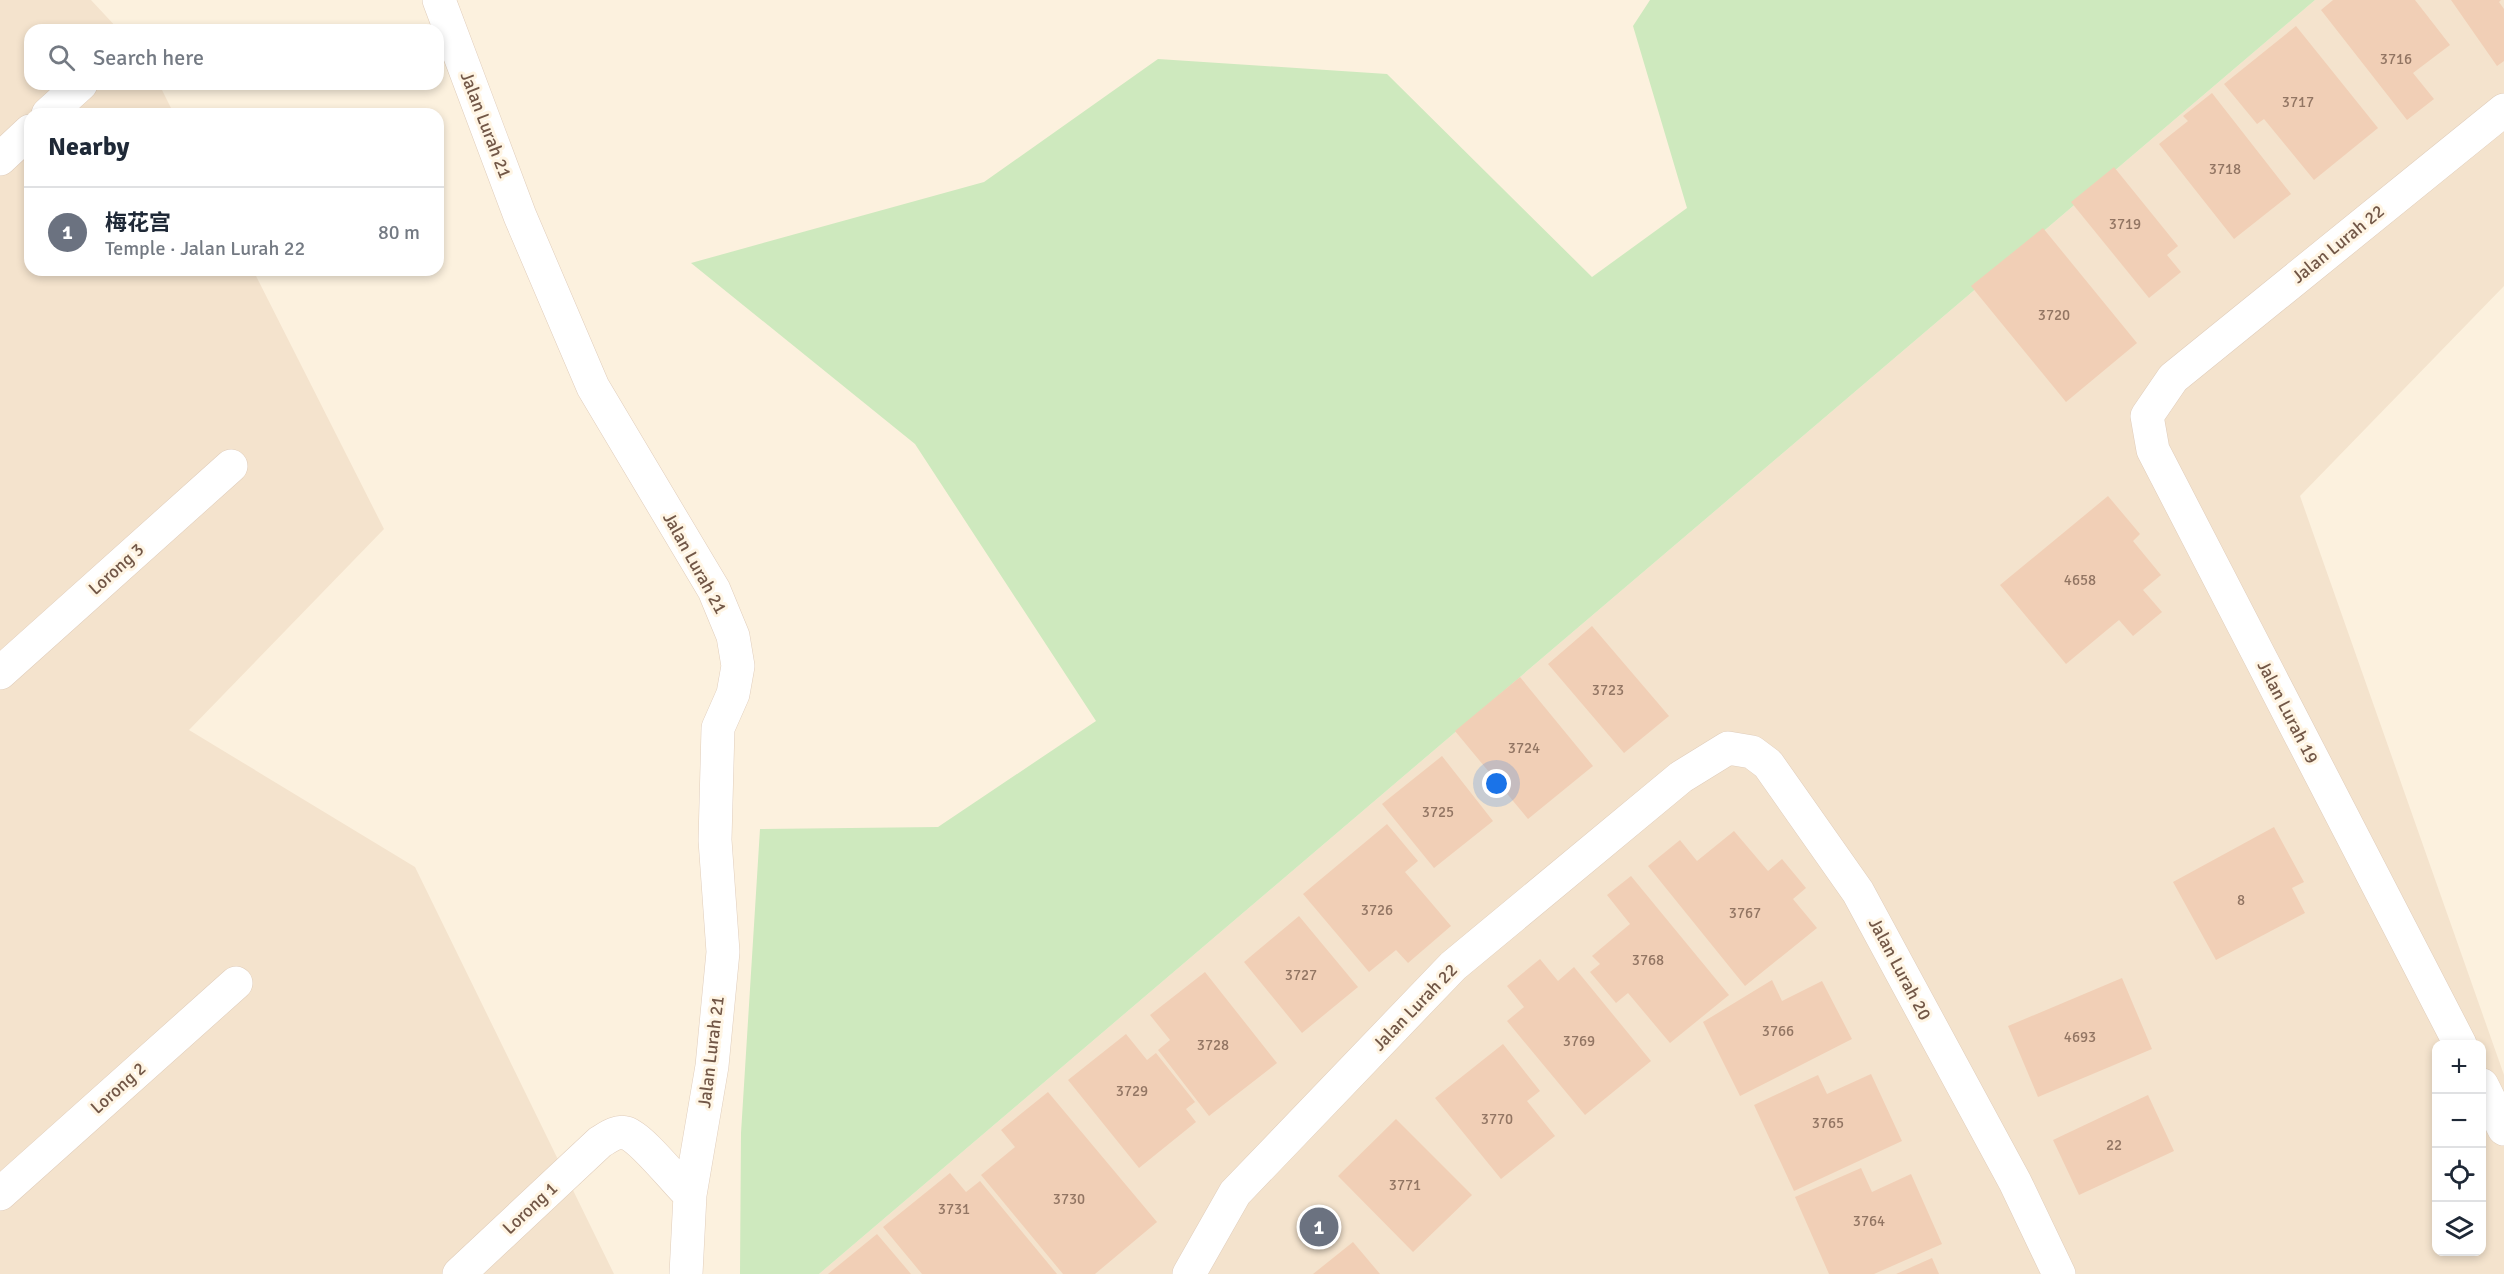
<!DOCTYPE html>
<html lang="en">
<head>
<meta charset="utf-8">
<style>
  :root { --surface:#fff; --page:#f6f6f7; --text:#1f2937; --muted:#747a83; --line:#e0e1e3; --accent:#e86b42 }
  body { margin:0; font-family:Signika,"Noto Sans SC",sans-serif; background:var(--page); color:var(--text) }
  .controls { position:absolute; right:18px; bottom:18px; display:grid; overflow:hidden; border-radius:12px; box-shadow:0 3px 9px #0003 }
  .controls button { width:54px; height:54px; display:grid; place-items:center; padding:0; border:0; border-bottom:2px solid var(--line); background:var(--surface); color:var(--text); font:30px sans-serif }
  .you { position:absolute; left:1497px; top:784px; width:21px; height:21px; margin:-15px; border:4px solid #fff; border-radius:50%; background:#1a73e8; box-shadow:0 0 0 9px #1a73e833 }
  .badge { display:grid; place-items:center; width:39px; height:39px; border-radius:50%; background:var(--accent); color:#fff; font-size:20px; font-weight:700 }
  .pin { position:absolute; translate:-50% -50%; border:3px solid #fff; box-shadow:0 2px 6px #0006 }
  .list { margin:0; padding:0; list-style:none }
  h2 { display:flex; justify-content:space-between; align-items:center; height:78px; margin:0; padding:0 24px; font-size:26px }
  h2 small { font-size:20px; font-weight:400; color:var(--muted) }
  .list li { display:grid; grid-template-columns:39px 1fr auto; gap:18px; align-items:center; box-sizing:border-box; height:90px; padding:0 24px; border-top:2px solid var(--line) }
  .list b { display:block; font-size:22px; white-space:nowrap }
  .list p { margin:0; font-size:20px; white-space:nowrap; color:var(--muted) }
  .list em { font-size:20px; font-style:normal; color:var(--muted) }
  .icon { flex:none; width:33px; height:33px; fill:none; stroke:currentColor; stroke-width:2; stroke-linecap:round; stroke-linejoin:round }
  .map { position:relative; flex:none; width:2504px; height:1274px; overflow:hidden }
  .search { position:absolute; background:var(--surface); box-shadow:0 3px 9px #0003; left:24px; top:24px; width:420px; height:66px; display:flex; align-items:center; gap:15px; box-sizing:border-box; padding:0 21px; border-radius:18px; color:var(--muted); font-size:22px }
  .panel { position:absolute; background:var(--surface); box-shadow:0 3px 9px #0003; left:24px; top:108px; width:420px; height:168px; border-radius:18px }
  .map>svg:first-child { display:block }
</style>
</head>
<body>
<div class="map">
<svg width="2504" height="1274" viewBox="0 0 2504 1274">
  <rect width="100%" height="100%" fill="#fcf1de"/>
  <path fill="#f4e3cd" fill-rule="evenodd" d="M0 0H91L119 30H30V84H159L174 114H30V270H253L384 529 189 730 415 867 614 1274H0Z
    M2315 0H2504V286L2300 496 2504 1075V1274H819ZM2436 1044H2482V1252H2436Z"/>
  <path fill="#cee9be" d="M1650 0H2315L819 1274H740L741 1133 760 829 938 827 1096 721 915 444 691 263 984 182 1158 59 1387 74 1592 277 1687 208 1633 26Z"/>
  <path fill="#f1cfb6" d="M2333 0H2415L2450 45 2413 73 2434 99 2407 120 2321 10Z
    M2451 0H2501L2499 2 2504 9V61L2497 66Z
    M2296 26 2378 128 2314 180 2264 119 2257 124 2224 84Z
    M2212 93 2291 194 2234 239 2159 144 2188 121 2183 116Z
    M2114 167 2178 246 2167 255 2181 272 2149 298 2071 202Z
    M2043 228 2137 343 2066 402 1971 286Z
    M2108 496 2140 534 2133 541 2161 575 2143 590 2162 612 2133 636 2119 620 2066 664 2000 585Z
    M1592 626 1669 716 1624 753 1548 664Z
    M1520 677 1593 766 1528 819 1455 731Z
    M1442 756 1493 821 1434 868 1382 804Z
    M1387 824 1418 861 1405 872 1451 926 1408 963 1396 950 1369 972 1303 894Z
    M2274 827 2304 882 2292 888 2305 913 2216 960 2173 882Z
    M1734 831 1768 871 1782 859 1806 888 1793 899 1817 928 1745 986 1648 866 1680 840 1697 861Z
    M1631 876 1729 995 1670 1043 1628 993 1616 1003 1590 972 1600 964 1592 956 1630 924 1607 895Z
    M1299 916 1358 987 1302 1033 1244 962Z
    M1540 959 1558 981 1574 967 1651 1061 1585 1115 1507 1021 1524 1007 1507 986Z
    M1205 972 1277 1063 1209 1116 1158 1050 1170 1040 1150 1015Z
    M2122 978 2152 1049 2038 1097 2008 1026Z
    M1772 980 1782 1001 1822 981 1852 1039 1740 1096 1703 1022Z
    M1126 1034 1147 1060 1156 1053 1195 1102 1186 1109 1196 1122 1139 1168 1068 1080Z
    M1503 1044 1540 1091 1527 1101 1555 1136 1501 1179 1435 1098Z
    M1871 1074 1902 1141 1794 1191 1754 1105 1818 1075 1827 1094Z
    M1048 1092 1157 1222 1095 1274H1063L981 1175 1015 1147 1001 1130Z
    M2148 1095 2174 1151 2079 1195 2053 1140Z
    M1396 1119 1472 1195 1413 1252 1338 1176Z
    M1861 1168 1872 1192 1911 1174 1942 1244 1874 1274H1829L1795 1197Z
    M950 1173 966 1192 980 1181 1057 1274H922L883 1227Z
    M877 1234 911 1274H828Z
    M1353 1242 1380 1274H1313Z
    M1932 1258 1939 1274H1896Z"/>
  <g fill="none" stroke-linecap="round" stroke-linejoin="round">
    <defs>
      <path id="minor" d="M439 0 520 216 593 387 714 590 733 636 738 666 733 694 718 728 715 840 723 952 712 1066 690 1195 686 1274
        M48 114 81 84
        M0 159 30 131
        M0 673 231 466
        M2460 1044 2153 450 2147 416 2173 378 2504 110
        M2482 1085 2504 1129
        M0 1194 236 983
        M459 1274 600 1142C607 1138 617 1130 626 1133 642 1138 676 1182 690 1195
        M1189 1274 1235 1193 1453 966 1681 777 1728 748 1752 752 1768 764 1858 892 2015 1182 2059 1274"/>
    </defs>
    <use href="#minor" stroke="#e0cdbb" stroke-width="34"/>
    <use href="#minor" stroke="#fff" stroke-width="33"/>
  </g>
  <g text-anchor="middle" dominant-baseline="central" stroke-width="6" stroke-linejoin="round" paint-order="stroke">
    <g font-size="15" fill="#927563">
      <text x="2396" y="59">3716</text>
      <text x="2298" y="102">3717</text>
      <text x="2225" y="169">3718</text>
      <text x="2125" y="224">3719</text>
      <text x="2054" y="315">3720</text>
      <text x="2080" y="580">4658</text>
      <text x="1608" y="690">3723</text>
      <text x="1524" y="748">3724</text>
      <text x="1438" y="812">3725</text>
      <text x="2241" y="900">8</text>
      <text x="1377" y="910">3726</text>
      <text x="1745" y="913">3767</text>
      <text x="1648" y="960">3768</text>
      <text x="1301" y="975">3727</text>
      <text x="1778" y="1031">3766</text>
      <text x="2080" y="1037">4693</text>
      <text x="1579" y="1041">3769</text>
      <text x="1213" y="1045">3728</text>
      <text x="1132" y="1091">3729</text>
      <text x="1497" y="1119">3770</text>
      <text x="1828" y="1123">3765</text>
      <text x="2114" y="1145">22</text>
      <text x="1405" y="1185">3771</text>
      <text x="1069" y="1199">3730</text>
      <text x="954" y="1209">3731</text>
      <text x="1869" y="1221">3764</text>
    </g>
    <g font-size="18" fill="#725747" stroke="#fff5e4">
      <text transform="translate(486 125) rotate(69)">Jalan Lurah 21</text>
      <text transform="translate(2338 244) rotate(-39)">Jalan Lurah 22</text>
      <text transform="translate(695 563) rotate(61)">Jalan Lurah 21</text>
      <text transform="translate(116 569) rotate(-42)">Lorong 3</text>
      <text transform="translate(2288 712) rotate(63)">Jalan Lurah 19</text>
      <text transform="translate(1900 969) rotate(62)">Jalan Lurah 20</text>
      <text transform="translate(1415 1007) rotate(-46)">Jalan Lurah 22</text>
      <text transform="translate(711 1052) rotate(-83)">Jalan Lurah 21</text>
      <text transform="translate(118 1088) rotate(-42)">Lorong 2</text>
      <text transform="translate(530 1208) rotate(-43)">Lorong 1</text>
    </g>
  </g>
</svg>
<div class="controls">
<button>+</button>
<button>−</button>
<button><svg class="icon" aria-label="locate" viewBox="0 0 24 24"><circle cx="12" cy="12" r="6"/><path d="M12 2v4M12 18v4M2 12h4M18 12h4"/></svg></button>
<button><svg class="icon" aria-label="layers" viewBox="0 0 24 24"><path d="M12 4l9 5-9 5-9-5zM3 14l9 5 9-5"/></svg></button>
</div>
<div class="you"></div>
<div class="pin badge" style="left:1319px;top:1227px;background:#6b7280">1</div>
<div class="search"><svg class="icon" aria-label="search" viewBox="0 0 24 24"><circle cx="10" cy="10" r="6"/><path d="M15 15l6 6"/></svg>Search here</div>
<section class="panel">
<h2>Nearby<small></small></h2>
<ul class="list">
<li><span class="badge" style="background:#6b7280">1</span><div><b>梅花宫</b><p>Temple · Jalan Lurah 22</p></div><em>80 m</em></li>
</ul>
</section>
</div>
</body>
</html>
